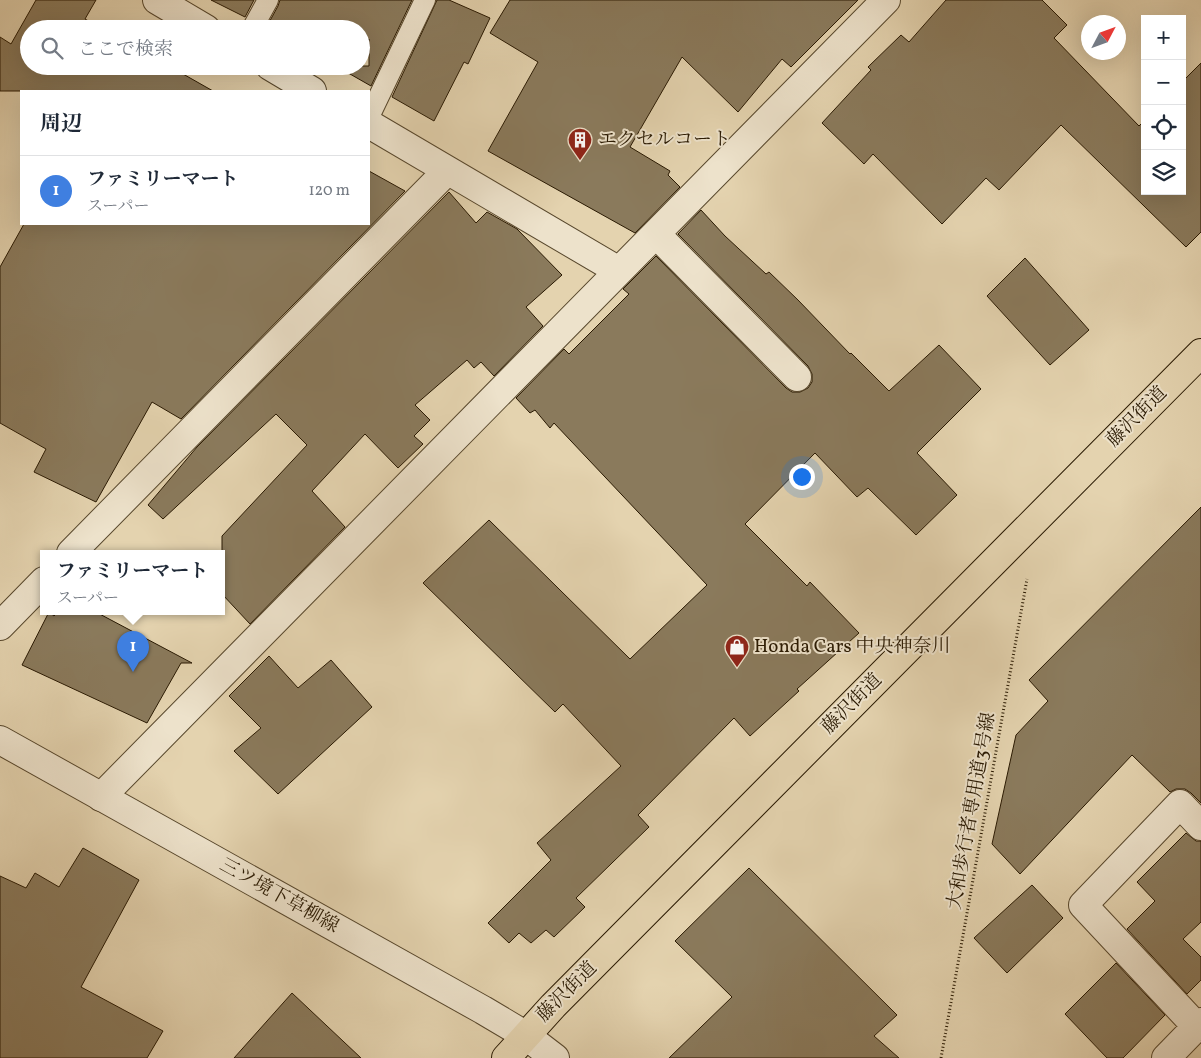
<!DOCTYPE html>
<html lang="ja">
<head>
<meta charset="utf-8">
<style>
  :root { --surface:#fff; --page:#f6f6f7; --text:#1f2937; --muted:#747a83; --line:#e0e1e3; --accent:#b45309 }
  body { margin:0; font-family:Vollkorn,"Noto Serif JP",serif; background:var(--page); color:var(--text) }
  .controls { position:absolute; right:15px; top:15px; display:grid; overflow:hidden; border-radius:0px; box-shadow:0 5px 20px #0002 }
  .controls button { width:45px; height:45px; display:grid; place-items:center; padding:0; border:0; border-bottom:1px solid var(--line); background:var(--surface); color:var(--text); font:25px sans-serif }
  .compass { position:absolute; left:1081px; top:15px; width:45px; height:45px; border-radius:50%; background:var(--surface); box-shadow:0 5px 20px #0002; rotate:49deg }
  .you { position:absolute; left:801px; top:476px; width:18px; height:18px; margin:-12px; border:4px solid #fff; border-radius:50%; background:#1a73e8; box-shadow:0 0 0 8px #1a73e833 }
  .badge { display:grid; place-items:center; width:32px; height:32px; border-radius:50%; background:var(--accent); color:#fff; font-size:16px; font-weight:700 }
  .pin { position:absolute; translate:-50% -41px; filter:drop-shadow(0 1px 2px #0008) }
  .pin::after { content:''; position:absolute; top:26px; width:18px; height:15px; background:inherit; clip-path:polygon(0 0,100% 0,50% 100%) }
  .popup { position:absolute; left:40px; top:550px; width:185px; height:65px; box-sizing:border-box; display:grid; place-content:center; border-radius:0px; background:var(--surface); filter:drop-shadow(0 1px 4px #0005); font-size:16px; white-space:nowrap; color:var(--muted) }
  .popup b { font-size:19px; color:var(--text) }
  .popup::after { content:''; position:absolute; left:50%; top:100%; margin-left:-10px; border:10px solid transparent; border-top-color:var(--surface) }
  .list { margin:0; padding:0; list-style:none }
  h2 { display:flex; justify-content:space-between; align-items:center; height:65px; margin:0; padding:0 20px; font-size:21px }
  h2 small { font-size:16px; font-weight:400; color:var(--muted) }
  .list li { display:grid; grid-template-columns:32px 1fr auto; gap:15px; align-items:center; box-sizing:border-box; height:70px; padding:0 20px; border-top:1px solid var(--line) }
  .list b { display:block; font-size:19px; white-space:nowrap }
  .list p { margin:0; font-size:16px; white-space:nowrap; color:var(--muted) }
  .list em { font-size:16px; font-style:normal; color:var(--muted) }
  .icon { flex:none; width:28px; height:28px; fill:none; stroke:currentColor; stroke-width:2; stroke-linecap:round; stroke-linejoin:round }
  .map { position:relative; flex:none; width:1201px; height:1058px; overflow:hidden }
  .search { position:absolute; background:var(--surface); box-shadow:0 5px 20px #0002; left:20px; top:20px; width:350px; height:55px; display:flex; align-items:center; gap:12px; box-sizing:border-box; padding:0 18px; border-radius:28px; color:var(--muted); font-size:19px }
  .panel { position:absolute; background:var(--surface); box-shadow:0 5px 20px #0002; left:20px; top:90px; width:350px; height:135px; border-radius:0px }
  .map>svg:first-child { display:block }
</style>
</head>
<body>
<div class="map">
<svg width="1201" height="1058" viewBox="0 0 1201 1058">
  <rect width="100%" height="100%" fill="#e4d3af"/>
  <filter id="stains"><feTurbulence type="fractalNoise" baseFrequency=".004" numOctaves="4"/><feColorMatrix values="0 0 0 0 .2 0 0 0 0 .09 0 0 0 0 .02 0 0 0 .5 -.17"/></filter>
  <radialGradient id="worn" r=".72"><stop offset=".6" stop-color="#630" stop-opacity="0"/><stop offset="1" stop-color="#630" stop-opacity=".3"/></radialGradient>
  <path fill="#8a7a5c" stroke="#291902" d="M36 0H96L85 19 103 29H29V66H169L213 91H0V37L11 44Z
    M211 0H254L245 17Z
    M280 0H412L371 86 336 66H369V39L361 52V29H267L266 28 278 6Z
    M437 0H449L490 18 468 64 464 62 434 121 392 97Z
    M510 0H858L791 67 782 59 738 112 682 57 630 147 670 171 668 175 680 187 635 233 488 151 538 62 490 33Z
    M946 0H1042L1067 25 1054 38 1139 126 1145 120V191H1182V82L1201 63V232L1186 247 1061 125 999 190 986 178 942 224 873 154 864 164 822 123 871 70 868 67 901 35 909 42Z
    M369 171 405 191 181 419 152 402 96 502 34 472 46 449 0 423V267L24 224H369Z
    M449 192 476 223 487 212 517 229 562 275 526 307 543 326 494 376 481 362 474 368 467 360 415 405 430 420 414 436 423 444 398 468 365 434 312 491 345 527 250 624 222 594V536L307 445 276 414 163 519 148 505 197 447Z
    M701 210 725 236 766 274 769 272 798 300 850 354 851 353 889 391 939 345 981 389 917 453 957 495 916 535 868 488 857 497 815 453 745 524 807 586 810 582 859 633 797 689 799 691 750 736 734 718 638 815 649 827 576 898 585 907 554 937 546 930 531 943 519 933 509 943 488 923 551 860 537 843 621 766 563 704 555 712 423 583 489 520 630 659 707 585 554 423 550 428 535 410 530 413 516 398 564 349 569 354 629 294 623 289 656 256 786 388 792 392H800L808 388 812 382V374L808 366 678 234Z
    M1025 258 1089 330 1050 365 987 296Z
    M1201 507V803L1191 793 1185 789H1176L1170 792 1132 755 1020 874 992 844 1016 735 1048 701 1029 680Z
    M59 611H94L192 663H181L147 723 22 665 49 612 54 616Z
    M269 656 298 688 331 660 372 707 278 794 234 751 261 728 229 696Z
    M1186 833 1196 841H1201V922L1183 939 1201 957V980L1187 994 1127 929 1155 901 1137 882Z
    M83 848 139 880 81 987 163 1031 147 1058H0V876L26 888 35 873 59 887Z
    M749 868 897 1015 874 1036 899 1058H669L732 997 675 941Z
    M1032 885 1063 918 1007 973 974 938Z
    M1116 963 1165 1015 1123 1058H1107L1065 1014Z
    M292 993 361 1058H234Z"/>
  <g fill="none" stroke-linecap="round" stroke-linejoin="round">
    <defs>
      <path id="service" d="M252 29 268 0
        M369 117 425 0"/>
      <path id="minor" d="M157 0 206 29
        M270 66 312 91
        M369 124 619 271
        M656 234 797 377
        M71 553 447 171
        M0 626 44 581
        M101 797 886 0
        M1197 1027 1083 905 1180 804 1201 826
        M525 1035 555 1058
        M1166 1058 1201 1022"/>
      <path id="tertiary" d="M0 740 483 1010 525 1035"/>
      <path id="trunk" d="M506 1058 553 1006 1201 353"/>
    </defs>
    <use href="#service" stroke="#58482d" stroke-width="22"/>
    <use href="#minor" stroke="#58482d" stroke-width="30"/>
    <use href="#tertiary" stroke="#58482d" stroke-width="30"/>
    <use href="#trunk" stroke="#291902" stroke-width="30"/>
    <path stroke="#291902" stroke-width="3" stroke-dasharray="1 2.5" stroke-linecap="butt" d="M941 1058 1027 579"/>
    <use href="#service" stroke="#ede2cb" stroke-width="20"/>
    <use href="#minor" stroke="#ede2cb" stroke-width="28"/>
    <use href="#tertiary" stroke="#ede2cb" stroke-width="28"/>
    <use href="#trunk" stroke="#e4d3af" stroke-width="28"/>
  </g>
  <defs>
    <symbol id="building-pin" viewBox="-11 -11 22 30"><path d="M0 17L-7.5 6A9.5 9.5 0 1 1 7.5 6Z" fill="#8f2418" stroke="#ede2cb"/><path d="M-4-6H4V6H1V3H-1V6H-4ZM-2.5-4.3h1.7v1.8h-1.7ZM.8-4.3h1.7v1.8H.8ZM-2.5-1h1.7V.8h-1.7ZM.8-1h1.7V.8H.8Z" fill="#fff"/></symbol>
    <symbol id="shop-pin" viewBox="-11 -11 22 30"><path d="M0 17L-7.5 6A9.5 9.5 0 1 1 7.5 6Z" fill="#8f2418" stroke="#ede2cb"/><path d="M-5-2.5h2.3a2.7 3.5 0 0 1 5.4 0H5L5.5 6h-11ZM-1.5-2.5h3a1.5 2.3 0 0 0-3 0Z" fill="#fff"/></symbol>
  </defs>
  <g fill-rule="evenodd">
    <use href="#building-pin" x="566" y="126" width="28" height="38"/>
    <use href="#shop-pin" x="723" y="633" width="28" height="38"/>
  </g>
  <g text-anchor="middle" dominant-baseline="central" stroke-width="4" stroke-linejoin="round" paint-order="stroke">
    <g font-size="19" fill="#291902" stroke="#ede2cb" text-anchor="start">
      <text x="598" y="140">エクセルコート</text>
      <text x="754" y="647">Honda Cars 中央神奈川</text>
    </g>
    <g font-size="19" fill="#291902" stroke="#ede2cb">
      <text transform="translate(1137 417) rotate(-45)">藤沢街道</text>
      <text transform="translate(852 704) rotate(-45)">藤沢街道</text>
      <text transform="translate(972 811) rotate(-80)">大和歩行者専用道3号線</text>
      <text transform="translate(279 896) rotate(29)">三ツ境下草柳線</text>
      <text transform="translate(567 992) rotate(-45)">藤沢街道</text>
    </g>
  </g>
  <rect width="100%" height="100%" filter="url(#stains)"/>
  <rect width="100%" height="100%" fill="url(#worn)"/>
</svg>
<div class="controls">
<button>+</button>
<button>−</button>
<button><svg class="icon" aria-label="locate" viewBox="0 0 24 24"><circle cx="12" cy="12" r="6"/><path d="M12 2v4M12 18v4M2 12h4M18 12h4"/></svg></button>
<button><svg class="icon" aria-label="layers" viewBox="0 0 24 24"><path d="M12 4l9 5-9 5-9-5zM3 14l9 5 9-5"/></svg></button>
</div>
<svg class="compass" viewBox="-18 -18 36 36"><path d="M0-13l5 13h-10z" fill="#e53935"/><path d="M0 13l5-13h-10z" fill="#747a83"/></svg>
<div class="you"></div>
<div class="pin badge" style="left:133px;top:672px;background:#3f7fe0">1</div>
<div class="popup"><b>ファミリーマート</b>スーパー</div>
<div class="search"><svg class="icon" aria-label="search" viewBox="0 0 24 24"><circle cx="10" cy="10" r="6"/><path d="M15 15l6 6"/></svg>ここで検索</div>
<section class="panel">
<h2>周辺<small></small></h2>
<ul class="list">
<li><span class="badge" style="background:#3f7fe0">1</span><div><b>ファミリーマート</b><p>スーパー</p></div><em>120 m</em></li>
</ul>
</section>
</div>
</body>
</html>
